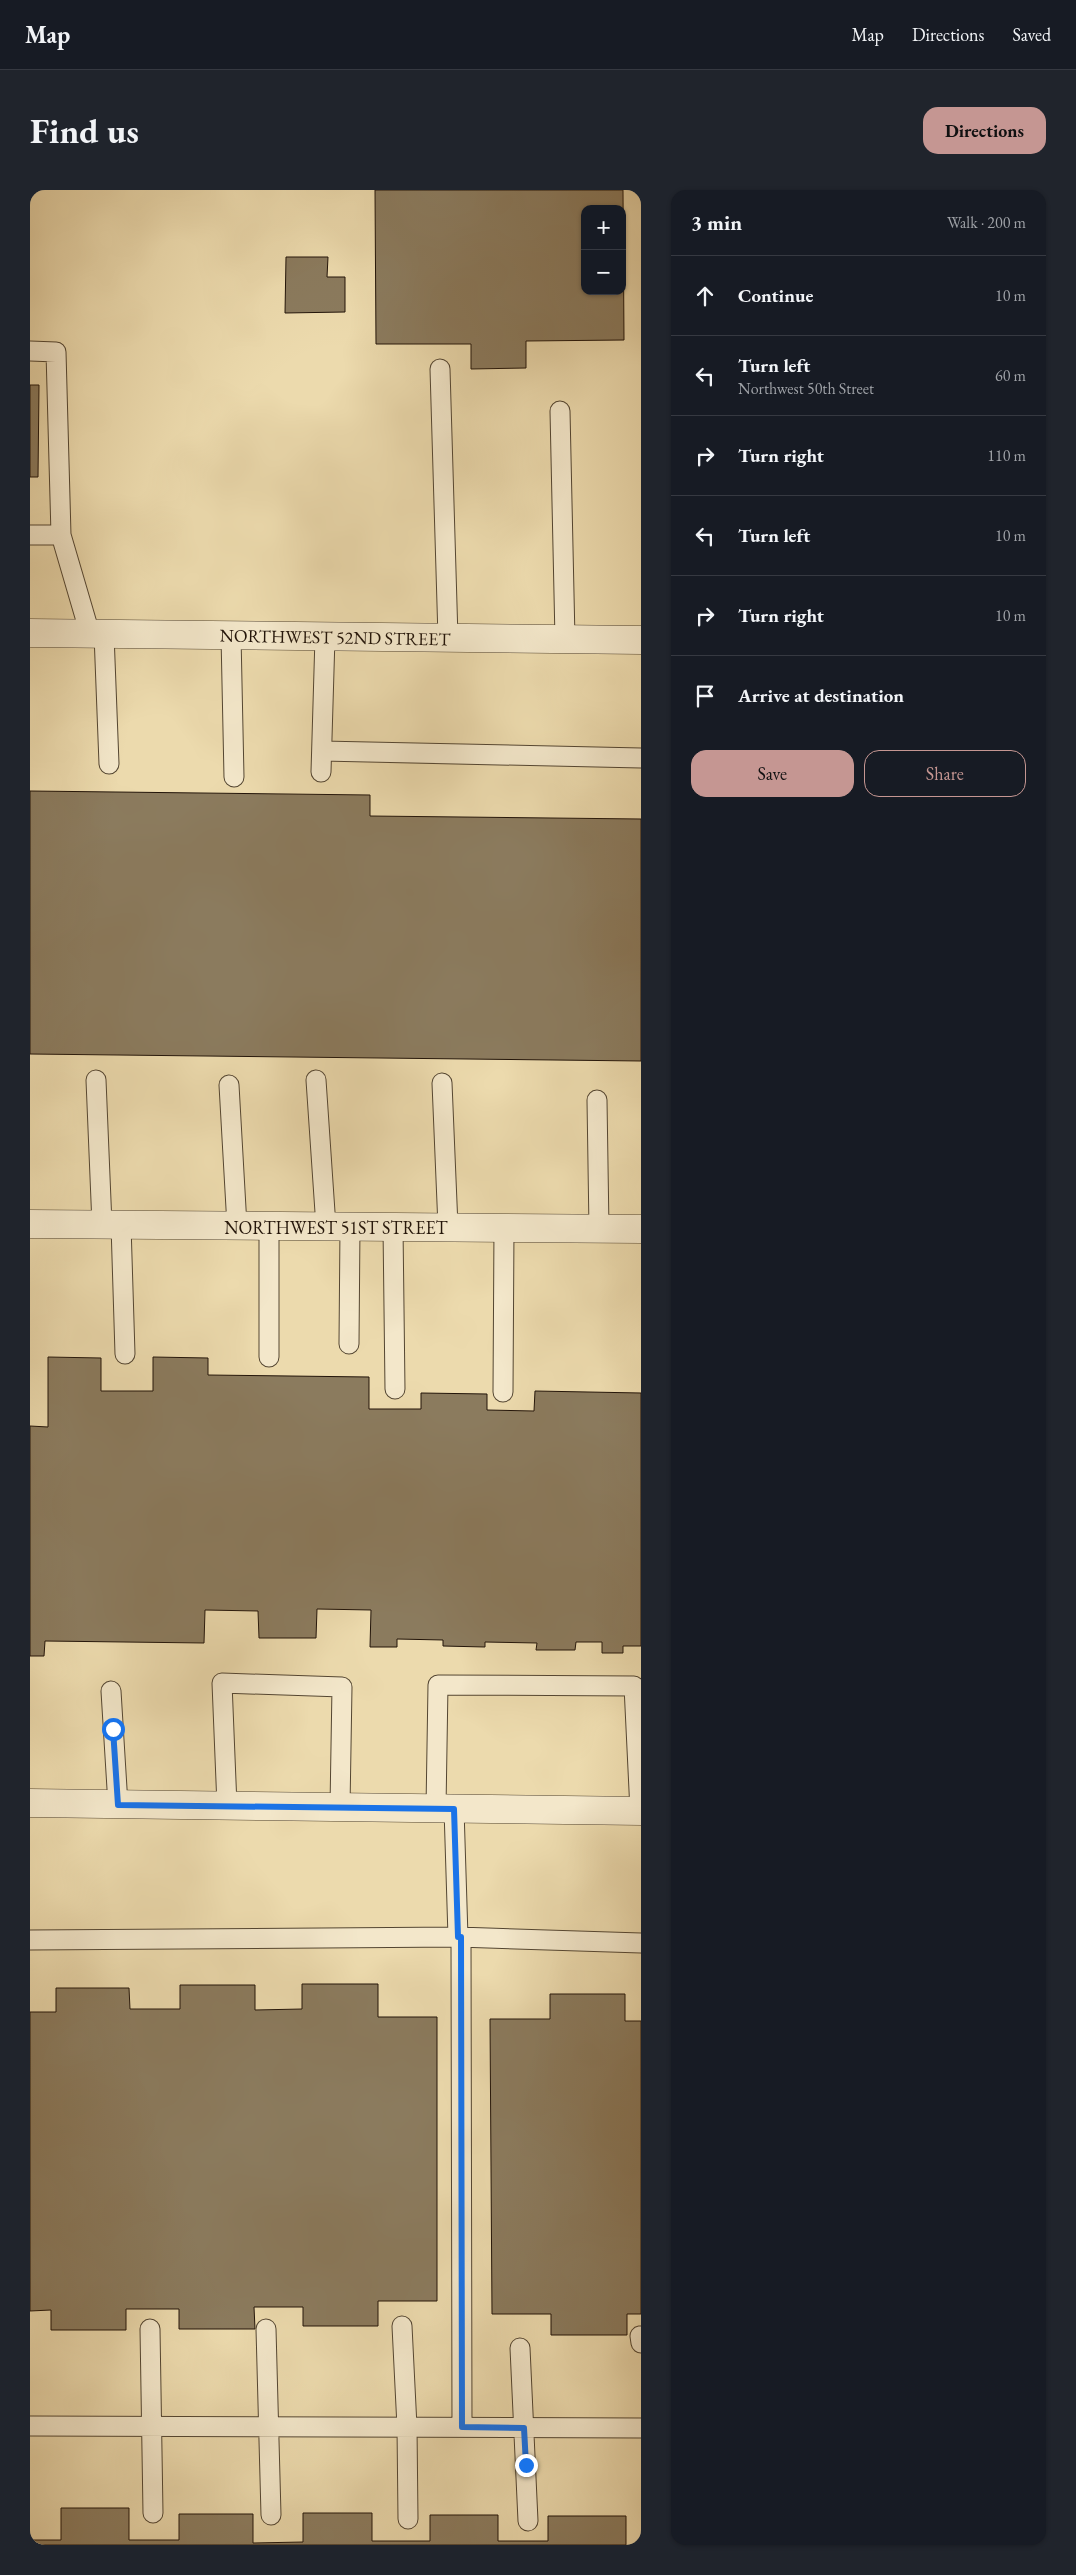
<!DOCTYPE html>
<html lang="en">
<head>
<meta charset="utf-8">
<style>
  :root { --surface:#171b24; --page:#20242c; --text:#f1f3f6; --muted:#9ea1a6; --line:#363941; --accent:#c59692 }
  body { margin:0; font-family:"EB Garamond",serif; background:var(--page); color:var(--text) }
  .controls { position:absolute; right:15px; top:15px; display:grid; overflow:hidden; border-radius:10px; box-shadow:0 1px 4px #0004 }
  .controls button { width:45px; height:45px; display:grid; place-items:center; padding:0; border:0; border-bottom:1px solid var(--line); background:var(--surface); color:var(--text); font:25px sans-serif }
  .stop { position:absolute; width:15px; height:15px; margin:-11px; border:4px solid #1a73e8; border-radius:50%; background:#fff }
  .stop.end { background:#1a73e8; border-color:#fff; box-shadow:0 1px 5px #0008 }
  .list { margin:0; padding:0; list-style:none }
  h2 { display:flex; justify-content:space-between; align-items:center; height:65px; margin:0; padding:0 20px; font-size:21px }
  h2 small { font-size:16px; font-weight:400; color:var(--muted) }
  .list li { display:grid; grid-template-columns:32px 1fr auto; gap:15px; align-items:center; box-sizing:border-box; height:80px; padding:0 20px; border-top:1px solid var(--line) }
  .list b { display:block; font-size:19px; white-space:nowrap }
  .list p { margin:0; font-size:16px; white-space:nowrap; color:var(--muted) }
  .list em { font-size:16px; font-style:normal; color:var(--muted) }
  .actions { display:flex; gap:10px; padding:15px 20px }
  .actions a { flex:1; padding:11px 0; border:1px solid var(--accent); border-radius:15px; text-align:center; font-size:18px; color:var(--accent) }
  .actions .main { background:var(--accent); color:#111 }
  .icon { flex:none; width:28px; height:28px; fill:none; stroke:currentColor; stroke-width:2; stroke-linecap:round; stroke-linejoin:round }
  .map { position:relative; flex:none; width:611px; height:2355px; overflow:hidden; border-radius:15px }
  header { display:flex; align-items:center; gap:30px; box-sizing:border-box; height:70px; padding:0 25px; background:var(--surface); border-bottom:1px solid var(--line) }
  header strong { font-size:24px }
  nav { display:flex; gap:28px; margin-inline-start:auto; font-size:18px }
  .intro { display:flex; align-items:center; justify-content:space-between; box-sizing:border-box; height:120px; padding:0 30px }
  h1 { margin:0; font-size:35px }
  .button { padding:12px 22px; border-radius:15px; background:var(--accent); color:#111; font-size:18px; font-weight:700 }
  main { display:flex; gap:30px; padding:0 30px }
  aside { flex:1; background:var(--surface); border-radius:15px; box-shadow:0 1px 4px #0004 }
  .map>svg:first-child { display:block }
</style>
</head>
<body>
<header>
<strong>Map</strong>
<nav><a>Map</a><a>Directions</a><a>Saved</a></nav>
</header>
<div class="intro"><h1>Find us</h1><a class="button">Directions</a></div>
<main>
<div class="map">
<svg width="611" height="2355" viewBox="0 0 611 2355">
  <rect width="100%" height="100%" fill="#ecdaad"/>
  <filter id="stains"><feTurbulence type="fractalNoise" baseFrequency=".004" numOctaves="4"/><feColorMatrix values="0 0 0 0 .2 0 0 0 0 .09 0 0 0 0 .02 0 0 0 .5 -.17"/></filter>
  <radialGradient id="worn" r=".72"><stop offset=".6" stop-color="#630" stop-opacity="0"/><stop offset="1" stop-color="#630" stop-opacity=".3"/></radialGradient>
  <path fill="#8b7b5e" stroke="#221409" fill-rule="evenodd" d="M345 0H593L594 150 496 151V178L441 179V154H346ZM555 19H592V101H555Z
    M256 67H298L297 87H315V122L255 123Z
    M0 195H9L8 287H0Z
    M0 601 340 605V626L611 629V871L0 864Z
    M18 1167 71 1168V1201H123V1167L178 1168V1185L339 1187V1219H391V1203L457 1204V1220L504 1221 505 1201 611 1203V1456H593V1463H572V1452H546L545 1460H506L507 1453 455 1452V1457L413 1456V1450L367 1449V1457H340L341 1420 287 1419 286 1448H229L228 1421 175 1420 174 1453 15 1451 14 1466H0V1236L18 1237Z
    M272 1794H348V1827H407V2111H348V2136H273V2117H224L225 2139H149V2119H96V2140H21V2120L0 2121V1822H26V1798H99L100 1819H150V1795H225V1820L272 1819Z
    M520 1804H595V1831H611V2124H597V2145H521V2124H462L460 1829H520Z
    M31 2318H99V2350H149V2324H223V2353L273 2352V2323H342V2351H400V2325H468V2351H518V2326H596V2355H0V2350H31Z"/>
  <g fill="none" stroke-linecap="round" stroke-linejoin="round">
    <defs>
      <path id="service" d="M0 161 26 162 31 345 60 444
        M410 179 418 448
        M530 221 535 449
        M0 345H31
        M74 444 79 574
        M201 446 204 587
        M292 561 611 568
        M291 582 295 447
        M66 890 72 1035
        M286 890 296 1037
        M412 893 418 1037
        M199 895 207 1036
        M567 910 569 1039
        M91 1035 95 1164
        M363 1037 365 1199
        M319 1154 320 1037
        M239 1167V1036
        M473 1202 474 1038
        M81 1501 88 1615
        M197 1616 192 1493 312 1497 310 1617
        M406 1618 408 1495 604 1496 610 1621
        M428 1747 611 1753
        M431 1747 432 2237
        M0 1750 428 1747 424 1619
        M372 2136 377 2237 378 2329
        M120 2139 123 2323
        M236 2139 241 2325
        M610 2146 611 2153
        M490 2158 498 2331
        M0 2236 611 2238"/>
      <path id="minor" d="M0 443 611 450
        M0 1034 611 1039
        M0 1613 611 1621"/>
    </defs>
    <use href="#service" stroke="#544632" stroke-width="21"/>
    <use href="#minor" stroke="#544632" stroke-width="29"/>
    <use href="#service" stroke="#f3e7ca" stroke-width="19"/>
    <use href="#minor" stroke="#f3e7ca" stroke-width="28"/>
  </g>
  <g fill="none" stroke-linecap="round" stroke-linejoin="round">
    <path stroke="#1a73e8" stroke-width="6" d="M83 1539 88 1615 424 1619 428 1747H431L432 2237 494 2238 496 2275"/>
  </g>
  <g text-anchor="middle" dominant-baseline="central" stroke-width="5" stroke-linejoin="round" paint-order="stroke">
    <g font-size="18" fill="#221409" stroke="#f3e7ca">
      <text transform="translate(305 447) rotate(1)">NORTHWEST 52ND STREET</text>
      <text x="306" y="1037">NORTHWEST 51ST STREET</text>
    </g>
  </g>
  <rect width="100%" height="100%" filter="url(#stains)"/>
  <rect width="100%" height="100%" fill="url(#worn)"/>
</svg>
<div class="controls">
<button>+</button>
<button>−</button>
</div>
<div class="stop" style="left:83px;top:1539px"></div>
<div class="stop end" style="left:496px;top:2275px"></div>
</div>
<aside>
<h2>3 min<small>Walk · 200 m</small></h2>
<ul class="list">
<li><svg class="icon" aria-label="ahead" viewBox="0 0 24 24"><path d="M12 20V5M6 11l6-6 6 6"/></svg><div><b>Continue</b></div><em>10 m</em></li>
<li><svg class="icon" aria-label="left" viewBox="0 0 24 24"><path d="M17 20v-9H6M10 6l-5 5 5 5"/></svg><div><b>Turn left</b><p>Northwest 50th Street</p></div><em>60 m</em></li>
<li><svg class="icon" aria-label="right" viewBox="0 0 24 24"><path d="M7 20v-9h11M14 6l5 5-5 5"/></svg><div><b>Turn right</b></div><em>110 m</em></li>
<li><svg class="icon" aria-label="left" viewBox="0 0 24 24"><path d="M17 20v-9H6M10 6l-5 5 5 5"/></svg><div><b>Turn left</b></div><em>10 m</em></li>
<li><svg class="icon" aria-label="right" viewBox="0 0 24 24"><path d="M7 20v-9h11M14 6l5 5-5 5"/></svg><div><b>Turn right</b></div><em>10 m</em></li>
<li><svg class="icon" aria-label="arrive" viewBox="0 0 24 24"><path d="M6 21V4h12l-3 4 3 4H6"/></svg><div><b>Arrive at destination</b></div></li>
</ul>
<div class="actions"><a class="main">Save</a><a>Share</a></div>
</aside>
</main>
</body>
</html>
